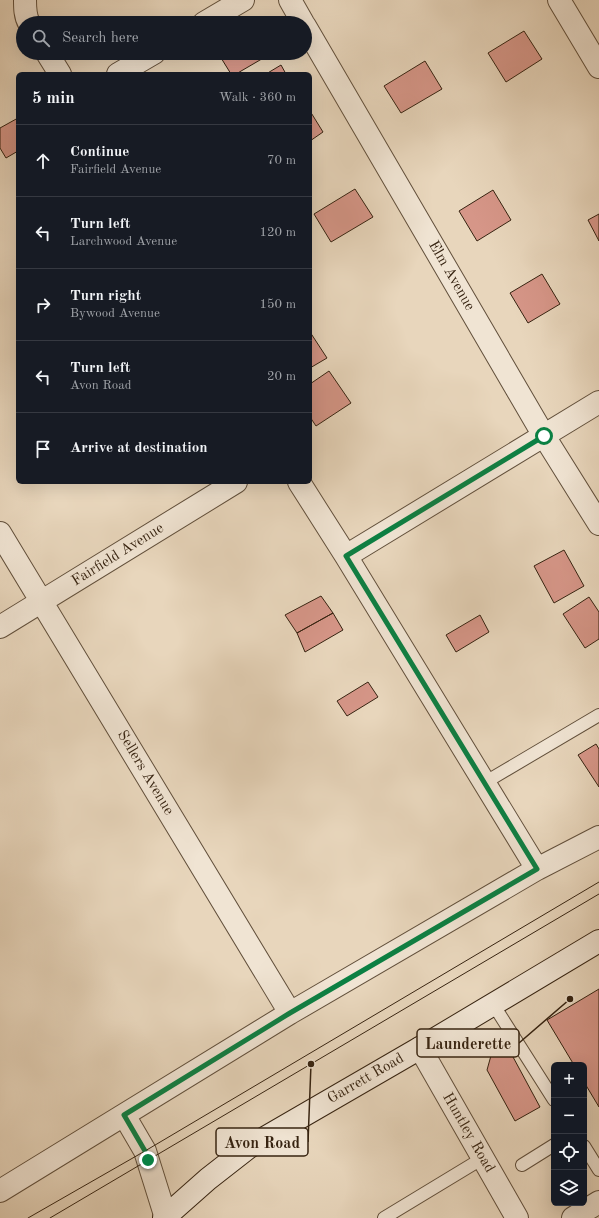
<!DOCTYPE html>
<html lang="en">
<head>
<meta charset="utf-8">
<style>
  :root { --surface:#171b24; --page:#242831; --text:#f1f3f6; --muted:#9ea1a6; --line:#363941 }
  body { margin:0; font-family:"Old Standard TT",serif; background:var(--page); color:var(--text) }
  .controls { position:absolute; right:12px; bottom:12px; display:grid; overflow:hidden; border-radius:6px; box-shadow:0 4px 16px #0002 }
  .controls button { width:36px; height:36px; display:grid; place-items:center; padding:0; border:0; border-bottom:1px solid var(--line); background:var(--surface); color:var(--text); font:20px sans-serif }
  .stop { position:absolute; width:12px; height:12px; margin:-9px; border:3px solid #0b8043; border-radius:50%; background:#fff }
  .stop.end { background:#0b8043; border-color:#fff; box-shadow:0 1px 4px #0008 }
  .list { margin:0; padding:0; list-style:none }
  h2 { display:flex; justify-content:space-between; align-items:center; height:52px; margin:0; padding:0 16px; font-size:17px }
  h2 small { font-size:13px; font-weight:400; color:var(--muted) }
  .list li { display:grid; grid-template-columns:26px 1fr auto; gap:12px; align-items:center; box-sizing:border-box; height:72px; padding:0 16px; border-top:1px solid var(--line) }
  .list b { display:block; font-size:15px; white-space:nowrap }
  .list p { margin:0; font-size:13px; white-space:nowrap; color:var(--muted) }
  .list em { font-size:13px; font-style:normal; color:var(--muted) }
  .icon { flex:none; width:22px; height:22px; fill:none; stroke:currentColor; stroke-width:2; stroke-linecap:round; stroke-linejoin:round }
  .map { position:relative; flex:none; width:599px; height:1218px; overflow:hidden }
  .search { position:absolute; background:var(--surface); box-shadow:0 4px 16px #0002; left:16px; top:16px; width:296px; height:44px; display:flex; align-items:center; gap:10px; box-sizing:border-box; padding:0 14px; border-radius:22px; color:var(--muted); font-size:15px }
  .panel { position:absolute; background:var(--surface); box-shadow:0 4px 16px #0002; left:16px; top:72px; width:296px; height:412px; border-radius:6px }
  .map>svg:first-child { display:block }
</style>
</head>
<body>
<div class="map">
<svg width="599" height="1218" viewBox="0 0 599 1218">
  <rect width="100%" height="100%" fill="#e8d6bc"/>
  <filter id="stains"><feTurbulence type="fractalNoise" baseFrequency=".005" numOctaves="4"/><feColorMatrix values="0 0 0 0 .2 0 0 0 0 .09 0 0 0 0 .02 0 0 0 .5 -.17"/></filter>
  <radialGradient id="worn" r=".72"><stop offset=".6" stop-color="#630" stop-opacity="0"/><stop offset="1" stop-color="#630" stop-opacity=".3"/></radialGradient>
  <path fill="#d69688" stroke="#362311" d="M524 31 542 59 506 82 488 53Z
    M218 53H272L236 74H231Z
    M425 61 442 89 401 113 384 86Z
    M281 65 286 74H266Z
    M310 111 323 132 310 141Z
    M18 118V151L6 158 0 148V128Z
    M355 189 373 217 331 242 314 214Z
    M493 190 511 220 477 241 459 211Z
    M599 214V241L588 220Z
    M542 274 560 304 528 323 510 293Z
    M310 332 327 358 310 368Z
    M329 371 351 403 316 426 310 417V384Z
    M564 550 584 586 554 603 534 566Z
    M321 596 333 613 297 633 285 615Z
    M589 597 599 612V639L585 648 563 614Z
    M333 613 343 630 305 652 297 633Z
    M480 615 489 632 456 652 446 635Z
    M368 682 378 697 347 716 337 701Z
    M596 744 599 749V787L578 755Z
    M599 989V1107L584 1082V1065H574L547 1020Z
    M506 1044 540 1107 515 1121 487 1070 492 1052Z"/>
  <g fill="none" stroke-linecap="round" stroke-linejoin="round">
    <defs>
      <path id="lane" d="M484 783 599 715
        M493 1004 554 1100
        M584 1146 599 1170
        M522 1165 554 1145
        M384 1218 483 1158"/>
      <path id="street" d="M25 0C25 8 25 16 29 23
        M290 0 303 23
        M559 0 599 67
        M204 23 243 0
        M305 26 544 436 599 524
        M47 53 60 74
        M118 74 154 53
        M299 482 346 556 537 869
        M0 533 290 1013
        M346 556 599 402
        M0 627 236 482
        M420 1048 517 1218
        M124 1115 145 1151 166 1218
        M0 1191 290 1013 537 869 599 837
        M573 1218 599 1202"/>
      <path id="secondary" d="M164 1218 208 1179 249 1147 420 1048 599 941"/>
    </defs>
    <use href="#lane" stroke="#62503c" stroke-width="14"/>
    <use href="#street" stroke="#62503c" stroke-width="24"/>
    <use href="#secondary" stroke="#362311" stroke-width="24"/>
    <use href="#lane" stroke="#f0e4d3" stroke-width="12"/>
    <use href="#street" stroke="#f0e4d3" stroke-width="22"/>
    <use href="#secondary" stroke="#f0e4d3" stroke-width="22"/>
    <path stroke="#362311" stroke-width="1" d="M28 1218 145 1151 599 882
      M50 1218 599 894"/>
  </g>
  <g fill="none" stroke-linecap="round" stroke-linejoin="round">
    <path stroke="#0b8043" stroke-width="5" d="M148 1160 145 1151 124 1115 290 1013 537 869 346 556 544 436"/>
  </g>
  <g text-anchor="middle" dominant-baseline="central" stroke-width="3.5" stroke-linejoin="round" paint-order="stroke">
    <g font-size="15" fill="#362311" stroke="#f0e4d3">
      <text transform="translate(451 276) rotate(60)">Elm Avenue</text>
      <text transform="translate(118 555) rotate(-32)">Fairfield Avenue</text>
      <text transform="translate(145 773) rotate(59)">Sellers Avenue</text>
      <text transform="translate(366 1079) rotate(-30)">Garrett Road</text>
      <text transform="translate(468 1133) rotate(60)">Huntley Road</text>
    </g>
  </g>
  <path fill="none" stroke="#362311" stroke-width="1.5" d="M570 999L519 1043M311 1064L308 1142"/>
  <g fill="#362311" stroke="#f0e4d3" stroke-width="1.5">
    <circle cx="570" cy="999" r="4"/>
    <circle cx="311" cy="1064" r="4"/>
  </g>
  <g fill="#f0e4d3" stroke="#362311" stroke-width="1.5">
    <rect x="417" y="1029" width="102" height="28" rx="4"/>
    <rect x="216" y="1128" width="92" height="28" rx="4"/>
  </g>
  <g font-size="16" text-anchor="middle" font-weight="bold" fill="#362311">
    <text x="468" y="1049">Launderette</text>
    <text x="262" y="1148">Avon Road</text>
  </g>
  <rect width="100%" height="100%" filter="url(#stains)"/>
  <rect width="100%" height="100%" fill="url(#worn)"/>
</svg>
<div class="controls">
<button>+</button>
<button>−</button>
<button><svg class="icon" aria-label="locate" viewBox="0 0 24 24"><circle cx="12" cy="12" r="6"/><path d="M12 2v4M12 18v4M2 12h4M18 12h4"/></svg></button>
<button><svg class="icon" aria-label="layers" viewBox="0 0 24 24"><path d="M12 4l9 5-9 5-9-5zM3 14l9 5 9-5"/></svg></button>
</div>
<div class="stop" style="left:544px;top:436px"></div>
<div class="stop end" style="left:148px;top:1160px"></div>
<div class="search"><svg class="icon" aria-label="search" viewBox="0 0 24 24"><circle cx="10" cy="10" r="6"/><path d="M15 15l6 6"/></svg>Search here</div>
<section class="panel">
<h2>5 min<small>Walk · 360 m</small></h2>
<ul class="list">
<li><svg class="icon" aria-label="ahead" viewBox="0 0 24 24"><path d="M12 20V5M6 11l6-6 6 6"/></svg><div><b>Continue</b><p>Fairfield Avenue</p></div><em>70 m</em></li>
<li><svg class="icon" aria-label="left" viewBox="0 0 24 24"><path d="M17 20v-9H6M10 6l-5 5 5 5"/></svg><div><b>Turn left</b><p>Larchwood Avenue</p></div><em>120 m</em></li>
<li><svg class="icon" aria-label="right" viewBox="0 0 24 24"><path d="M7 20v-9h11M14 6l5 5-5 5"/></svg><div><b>Turn right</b><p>Bywood Avenue</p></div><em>150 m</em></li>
<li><svg class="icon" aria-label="left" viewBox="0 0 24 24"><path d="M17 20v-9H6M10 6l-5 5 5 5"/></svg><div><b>Turn left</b><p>Avon Road</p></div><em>20 m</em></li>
<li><svg class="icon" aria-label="arrive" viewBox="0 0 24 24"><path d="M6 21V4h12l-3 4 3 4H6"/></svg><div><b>Arrive at destination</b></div></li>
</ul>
</section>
</div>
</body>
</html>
